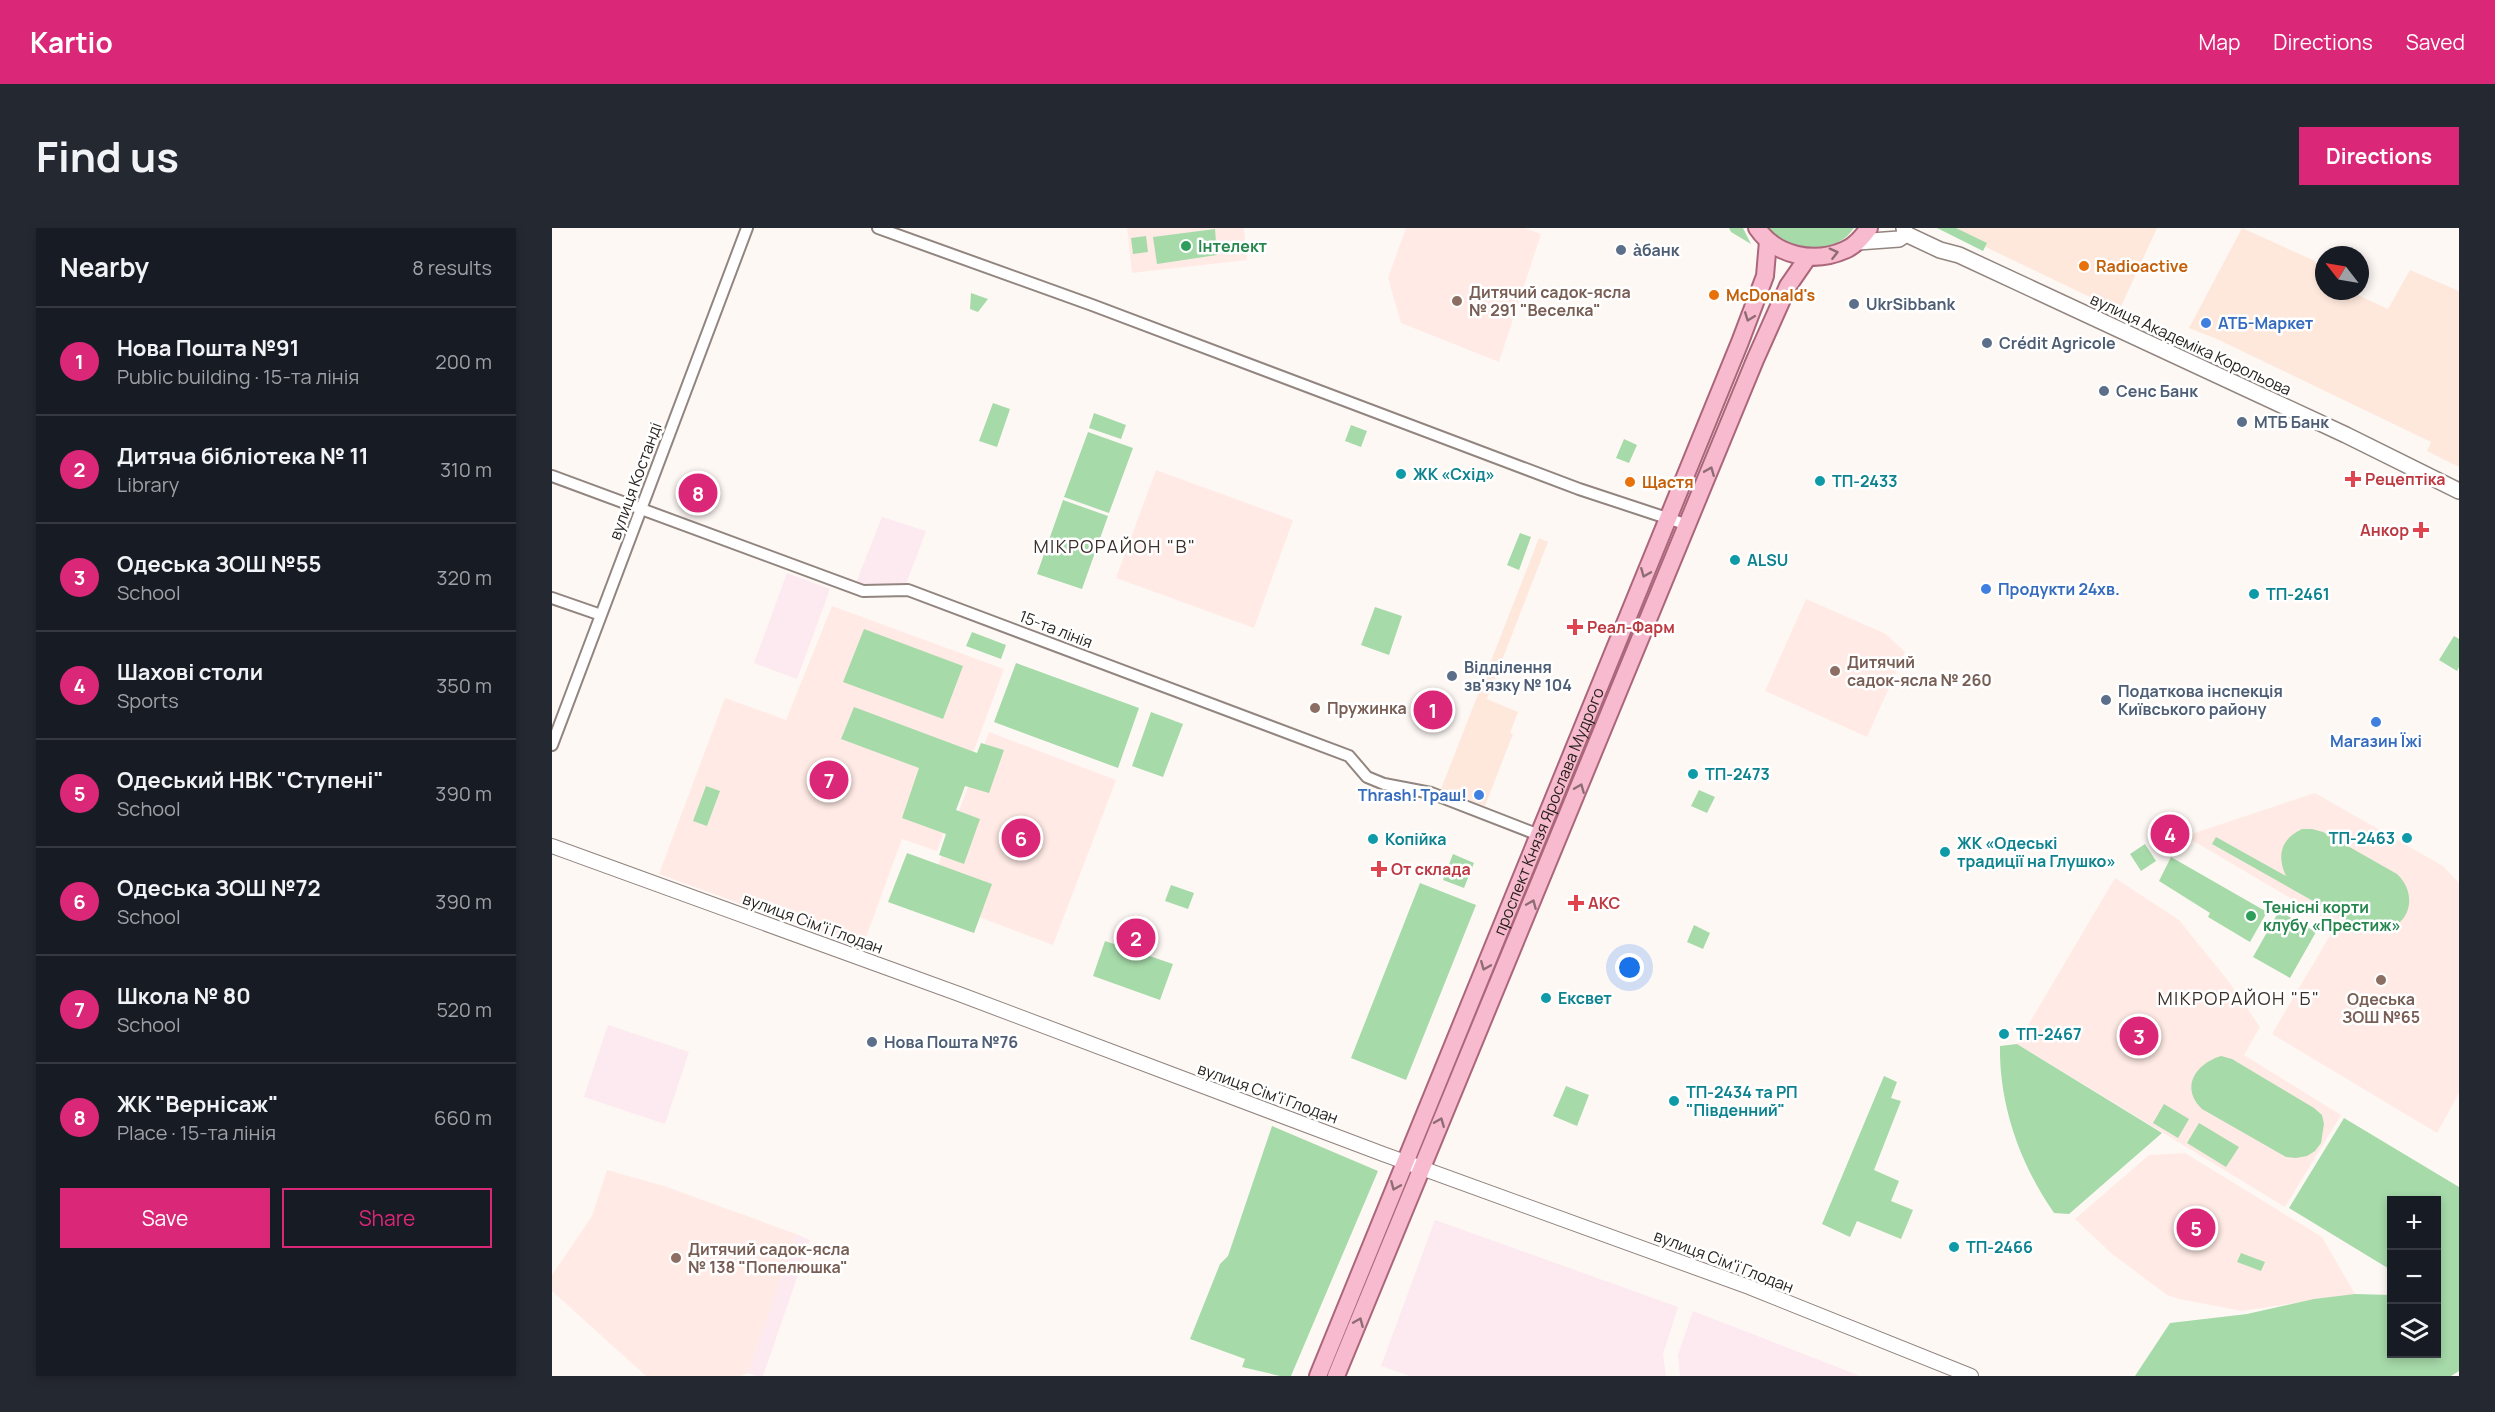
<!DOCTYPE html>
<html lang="en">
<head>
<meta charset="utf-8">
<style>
  :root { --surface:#171b24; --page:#242831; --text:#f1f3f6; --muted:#9ea1a6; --line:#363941; --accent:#db2777 }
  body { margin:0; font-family:Manrope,sans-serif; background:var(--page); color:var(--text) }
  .controls { position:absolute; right:18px; bottom:18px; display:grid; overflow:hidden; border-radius:0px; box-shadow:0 3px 9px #0003 }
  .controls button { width:54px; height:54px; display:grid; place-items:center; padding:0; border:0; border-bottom:2px solid var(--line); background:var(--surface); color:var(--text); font:30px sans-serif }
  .compass { position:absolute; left:1763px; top:18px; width:54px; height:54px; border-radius:50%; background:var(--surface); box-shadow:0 3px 9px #0003; rotate:301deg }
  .you { position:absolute; left:1078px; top:740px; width:21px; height:21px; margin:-15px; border:4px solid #fff; border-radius:50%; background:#1a73e8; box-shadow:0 0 0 9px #1a73e833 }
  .badge { display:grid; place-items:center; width:39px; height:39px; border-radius:50%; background:var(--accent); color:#fff; font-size:20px; font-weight:700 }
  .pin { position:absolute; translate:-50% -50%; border:3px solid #fff; box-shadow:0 2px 6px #0006 }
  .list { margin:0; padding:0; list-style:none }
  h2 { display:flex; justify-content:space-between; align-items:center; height:78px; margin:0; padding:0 24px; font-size:26px }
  h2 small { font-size:20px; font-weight:400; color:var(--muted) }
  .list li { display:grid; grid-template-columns:39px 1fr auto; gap:18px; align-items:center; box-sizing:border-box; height:108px; padding:0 24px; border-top:2px solid var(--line) }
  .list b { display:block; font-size:22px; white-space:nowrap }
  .list p { margin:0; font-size:20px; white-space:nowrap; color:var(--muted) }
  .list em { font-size:20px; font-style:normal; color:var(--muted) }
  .actions { display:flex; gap:12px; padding:18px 24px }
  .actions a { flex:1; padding:14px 0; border:2px solid var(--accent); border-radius:0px; text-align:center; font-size:21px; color:var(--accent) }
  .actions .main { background:var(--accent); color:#fff }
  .icon { flex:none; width:33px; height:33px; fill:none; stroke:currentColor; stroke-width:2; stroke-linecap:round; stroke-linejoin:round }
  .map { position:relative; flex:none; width:1907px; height:1148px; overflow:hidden; border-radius:0px }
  header { display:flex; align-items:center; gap:36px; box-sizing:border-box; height:84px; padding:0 30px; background:var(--accent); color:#fff }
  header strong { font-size:28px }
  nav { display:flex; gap:33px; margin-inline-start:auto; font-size:21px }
  .intro { display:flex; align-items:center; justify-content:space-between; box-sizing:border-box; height:144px; padding:0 36px }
  h1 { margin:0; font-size:42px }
  .button { padding:15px 27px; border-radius:0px; background:var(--accent); color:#fff; font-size:21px; font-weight:700 }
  main { display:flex; gap:36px; padding:0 36px }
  aside { flex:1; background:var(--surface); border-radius:0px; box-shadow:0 3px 9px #0003 }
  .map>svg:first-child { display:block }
</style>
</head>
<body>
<header>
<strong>Kartio</strong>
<nav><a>Map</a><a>Directions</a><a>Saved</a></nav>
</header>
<div class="intro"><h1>Find us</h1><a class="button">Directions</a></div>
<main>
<aside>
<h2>Nearby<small>8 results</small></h2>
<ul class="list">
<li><span class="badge">1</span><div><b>Нова Пошта №91</b><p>Public building · 15-та лінія</p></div><em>200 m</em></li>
<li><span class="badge">2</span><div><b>Дитяча бібліотека № 11</b><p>Library</p></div><em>310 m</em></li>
<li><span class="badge">3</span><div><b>Одеська ЗОШ №55</b><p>School</p></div><em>320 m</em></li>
<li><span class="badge">4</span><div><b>Шахові столи</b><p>Sports</p></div><em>350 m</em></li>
<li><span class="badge">5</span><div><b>Одеський НВК &quot;Ступені&quot;</b><p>School</p></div><em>390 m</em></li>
<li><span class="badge">6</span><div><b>Одеська ЗОШ №72</b><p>School</p></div><em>390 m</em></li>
<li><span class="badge">7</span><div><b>Школа № 80</b><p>School</p></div><em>520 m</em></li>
<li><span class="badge">8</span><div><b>ЖК &quot;Вернісаж&quot;</b><p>Place · 15-та лінія</p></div><em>660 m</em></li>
</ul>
<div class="actions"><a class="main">Save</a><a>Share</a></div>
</aside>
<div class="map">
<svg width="1907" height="1148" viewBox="0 0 1907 1148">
  <rect width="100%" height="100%" fill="#fef8f5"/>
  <path fill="#fee8dc" d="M1394 0H1605L1567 83Z
    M1690 0 1763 33 1769 50 1772 52V63H1797L1836 81 1858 42 1907 63V239L1875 223 1879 214 1665 111 1637 100Z
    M987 310 996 314 935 471 966 484 958 505 961 506 933 578 889 561Z"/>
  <path fill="#fde9f0" d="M330 289 374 303 352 361 302 360Z
    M235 345 278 361 245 451 202 435Z
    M56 797 137 824 113 896 32 869Z
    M883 992 1126 1079 1111 1126 1114 1148H858L829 1138Z
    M244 1006 258 1012 211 1148H205L196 1145Z
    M1141 1083 1308 1148H1128L1126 1127Z"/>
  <path fill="#ffeae5" d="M575 0H692L695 32 580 45Z
    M854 0H973L989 6 947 134 849 95 836 50Z
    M604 242 741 292 702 400 564 350Z
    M1254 371 1334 406 1353 424 1315 509 1213 463Z
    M280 378 452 441 385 623 350 611 310 720 107 646 173 470 234 492Z
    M437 504 564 552 501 717 374 669Z
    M1763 565 1891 638 1907 655V865L1885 905 1720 806 1784 697 1633 608Z
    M1563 650 1627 692 1677 754 1708 799 1692 827 1789 887 1733 979 1465 816Z
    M1633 925 1770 1009 1803 1066 1690 1083 1627 1071 1615 1067 1559 1025 1523 991 1597 927Z
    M55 942 112 958 244 1006 196 1145 188 1148H94L0 1063V1047L40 988Z"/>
  <path fill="#a6daa9" d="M1177 0H1191L1199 16 1179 4Z
    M1215 0H1302C1282 30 1237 22 1215 0Z
    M1385 0H1404L1435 15 1431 23Z
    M663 1 665 27 605 36 601 9Z
    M594 8 596 24 581 26 579 10Z
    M419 65 436 71 426 84 418 81Z
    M441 175 458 181 445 219 427 213Z
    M542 185 574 197 569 211 537 200Z
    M799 197 815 203 809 219 793 213Z
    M536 204 581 220 557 285 512 269Z
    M1072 211 1085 217 1077 235 1064 230Z
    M511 272 556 288 530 361 485 346Z
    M968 305 979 309 967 342 955 337Z
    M823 379 850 388 837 427 809 417Z
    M312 401 411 438 391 491 291 454Z
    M420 404 454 417 449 431 414 418Z
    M1902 408 1907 411V439L1905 443 1887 432Z
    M464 435 587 480 566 540 442 494Z
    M302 479 425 525 429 515 452 522 437 565 413 558 404 582 428 591 412 636 387 627 394 606 350 590 367 540 289 511Z
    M599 484 631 496 611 549 580 538Z
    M154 558 168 563 155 598 141 593Z
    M1147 562 1163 569 1155 585 1139 578Z
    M1630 597 1632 607 1607 616 1604 606Z
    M1750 601H1760L1771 604 1845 646C1870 669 1854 709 1820 698L1816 704 1660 616 1664 609 1734 648C1725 629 1728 611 1750 601Z
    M1593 616 1604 633 1589 643 1578 626Z
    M355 625 440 656 422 705 336 674Z
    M901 626 922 635 912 660 891 652Z
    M984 627 988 629 868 922 864 920Z
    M1619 629 1715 684 1698 714 1656 689 1658 685 1607 653Z
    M868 655 924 677 854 852 799 830Z
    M619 657 642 665 636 681 613 673Z
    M1727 683 1764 704 1738 750 1701 729Z
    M1142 697 1158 705 1151 721 1135 714Z
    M553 713 621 736 608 772 541 748Z
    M1465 816 1610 905 1517 986 1502 985C1468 936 1447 877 1448 818Z
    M1669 828 1680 831 1762 880 1770 887 1772 896 1769 915 1763 923 1755 928 1744 930 1734 929 1650 881C1628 860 1643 836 1669 828Z
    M1332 848 1345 854 1339 870 1349 873 1322 942 1347 953 1339 973 1361 982 1349 1011 1305 993 1298 1009 1270 996Z
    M1014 858 1037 867 1025 898 1001 888Z
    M1612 876 1637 891 1626 910 1601 895Z
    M1792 890 1907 959V1143L1899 1148H1583L1618 1095 1695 1086 1762 1071 1803 1066 1839 1067 1840 1126H1884V972H1840L1839 1042 1737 980Z
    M1647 895 1687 919 1674 939 1635 915Z
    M720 898 826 943 739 1148H728L690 1139 693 1131 638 1111 668 1036 676 1028Z
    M1689 1025 1713 1034 1709 1043 1685 1034Z"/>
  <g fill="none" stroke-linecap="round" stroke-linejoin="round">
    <defs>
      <path id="minor" d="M326 0 540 77 1027 261 1136 297
        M0 248 311 363 356 362 797 528 815 549 832 556 879 565 987 607
        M0 370 49 387
        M0 517 195 0"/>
      <path id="tertiary" d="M0 618 407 766 831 926 1197 1059 1419 1148"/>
      <path id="secondary" d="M1352 0 1354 6 1388 22 1407 27 1794 207 1907 263
        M1306 14 1347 11 1354 6"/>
      <g id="primary">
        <path d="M1205 0C1224 28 1262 36 1293 22 1303 18 1310 9 1317 0"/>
        <path id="s1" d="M766 1148 1188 114 1213 48 1216 13"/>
        <path d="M784 1148 1203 132 1236 58 1256 29"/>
      </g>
    </defs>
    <use href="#minor" stroke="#92857f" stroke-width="14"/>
    <use href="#tertiary" stroke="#92857f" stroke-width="16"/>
    <use href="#secondary" stroke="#92857f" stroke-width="18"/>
    <use href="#primary" stroke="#ab667b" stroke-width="20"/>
    <use href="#minor" stroke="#fff" stroke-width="10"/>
    <use href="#tertiary" stroke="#fff" stroke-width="14"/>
    <use href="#secondary" stroke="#fff" stroke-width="15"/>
    <use href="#primary" stroke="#f8bace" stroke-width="16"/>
  </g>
  <defs><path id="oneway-chevron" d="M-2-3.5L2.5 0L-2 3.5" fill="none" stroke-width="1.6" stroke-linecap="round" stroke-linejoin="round" transform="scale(1.5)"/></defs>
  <g stroke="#8e6c75">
    <use href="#oneway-chevron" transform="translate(1282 25) rotate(-14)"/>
    <use href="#oneway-chevron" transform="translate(1197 89) rotate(111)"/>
    <use href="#oneway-chevron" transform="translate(1158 243) rotate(-68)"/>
    <use href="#oneway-chevron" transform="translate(1093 345) rotate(112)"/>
    <use href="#oneway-chevron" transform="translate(1028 560) rotate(-68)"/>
    <use href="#oneway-chevron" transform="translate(980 676) rotate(-67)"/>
    <use href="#oneway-chevron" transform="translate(933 738) rotate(112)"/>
    <use href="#oneway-chevron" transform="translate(888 894) rotate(-68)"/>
    <use href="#oneway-chevron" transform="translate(843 958) rotate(113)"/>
    <use href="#oneway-chevron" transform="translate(807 1094) rotate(-67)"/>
  </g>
  <g fill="#2e9e5b" stroke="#fff" stroke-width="2">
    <circle cx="634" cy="18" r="6"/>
    <circle cx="1699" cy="688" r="6"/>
  </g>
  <g fill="#5c6f8a" stroke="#fff" stroke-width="2">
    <circle cx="1069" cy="22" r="6"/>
    <circle cx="1302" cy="76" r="6"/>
    <circle cx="1435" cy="115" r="6"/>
    <circle cx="1552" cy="163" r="6"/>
    <circle cx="1690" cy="194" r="6"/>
    <circle cx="900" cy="448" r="6"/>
    <circle cx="1554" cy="472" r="6"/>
    <circle cx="320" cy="814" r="6"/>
  </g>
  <g fill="#e8710a" stroke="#fff" stroke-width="2">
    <circle cx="1532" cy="38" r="6"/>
    <circle cx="1162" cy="67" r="6"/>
    <circle cx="1078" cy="254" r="6"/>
  </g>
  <g fill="#8d6e63" stroke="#fff" stroke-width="2">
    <circle cx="905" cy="73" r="6"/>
    <circle cx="1283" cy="443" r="6"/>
    <circle cx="763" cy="480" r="6"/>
    <circle cx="1829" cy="752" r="6"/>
    <circle cx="124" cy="1030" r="6"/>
  </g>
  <g fill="#3f7fe0" stroke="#fff" stroke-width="2">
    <circle cx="1654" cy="95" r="6"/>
    <circle cx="1434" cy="361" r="6"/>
    <circle cx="1824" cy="494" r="6"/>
    <circle cx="927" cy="567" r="6"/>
  </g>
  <g fill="#0f9aa8" stroke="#fff" stroke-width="2">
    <circle cx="849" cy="246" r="6"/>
    <circle cx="1268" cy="253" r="6"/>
    <circle cx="1183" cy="332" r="6"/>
    <circle cx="1702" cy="366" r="6"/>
    <circle cx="1141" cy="546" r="6"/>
    <circle cx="1855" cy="610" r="6"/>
    <circle cx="821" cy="611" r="6"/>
    <circle cx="1393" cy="624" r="6"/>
    <circle cx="994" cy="770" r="6"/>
    <circle cx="1452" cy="806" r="6"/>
    <circle cx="1122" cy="873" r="6"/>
    <circle cx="1402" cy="1019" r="6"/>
  </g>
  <g fill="#e0444e" stroke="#fff" stroke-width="2">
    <path d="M1798 242h6v6h6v6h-6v6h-6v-6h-6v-6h6z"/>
    <path d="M1866 293h6v6h6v6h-6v6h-6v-6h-6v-6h6z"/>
    <path d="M1020 390h6v6h6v6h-6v6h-6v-6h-6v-6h6z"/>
    <path d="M824 632h6v6h6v6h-6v6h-6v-6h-6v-6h6z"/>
    <path d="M1021 666h6v6h6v6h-6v6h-6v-6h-6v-6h6z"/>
  </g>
  <g text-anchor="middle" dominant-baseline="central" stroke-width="5" stroke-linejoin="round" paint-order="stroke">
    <g font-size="16" font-weight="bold" fill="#27864d" stroke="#fff" text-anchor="start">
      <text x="646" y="18">Інтелект</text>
      <text x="1711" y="679">Тенісні корти<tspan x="1711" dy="18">клубу «Престиж»</tspan></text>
    </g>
    <g font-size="16" font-weight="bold" fill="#4e5e75" stroke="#fff" text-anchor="start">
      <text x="1081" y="22">а̀банк</text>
      <text x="1314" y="76">UkrSibbank</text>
      <text x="1447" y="115">Crédit Agricole</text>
      <text x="1564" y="163">Сенс Банк</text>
      <text x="1702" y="194">МТБ Банк</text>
      <text x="912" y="439">Відділення<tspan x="912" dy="18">зв'язку № 104</tspan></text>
      <text x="1566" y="463">Податкова інспекція<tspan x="1566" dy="18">Київського району</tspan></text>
      <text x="332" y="814">Нова Пошта №76</text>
    </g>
    <g font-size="16" font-weight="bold" fill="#c56008" stroke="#fff" text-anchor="start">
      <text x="1544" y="38">Radioactive</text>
      <text x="1174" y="67">McDonald's</text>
      <text x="1090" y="254">Щастя</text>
    </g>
    <g font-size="16" font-weight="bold" fill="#785e54" stroke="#fff" text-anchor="start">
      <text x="917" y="64">Дитячий садок-ясла<tspan x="917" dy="18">№ 291 "Веселка"</tspan></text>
      <text x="1295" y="434">Дитячий<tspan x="1295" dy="18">садок-ясла № 260</tspan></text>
      <text x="775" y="480">Пружинка</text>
      <text x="1829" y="771" text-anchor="middle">Одеська<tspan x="1829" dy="18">ЗОШ №65</tspan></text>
      <text x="136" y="1021">Дитячий садок-ясла<tspan x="136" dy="18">№ 138 "Попелюшка"</tspan></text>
    </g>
    <g font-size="16" font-weight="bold" fill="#366cbe" stroke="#fff" text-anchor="start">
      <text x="1666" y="95">АТБ-Маркет</text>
      <text x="1446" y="361">Продукти 24хв.</text>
      <text x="1824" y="513" text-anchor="middle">Магазин Їжі</text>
      <text x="915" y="567" text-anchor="end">Thrash! Траш!</text>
    </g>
    <g font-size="16" fill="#241f1c" stroke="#fff">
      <text transform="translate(1639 116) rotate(25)">вулиця Академіка Корольова</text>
      <text transform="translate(83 253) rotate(-70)">вулиця Костанді</text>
      <text transform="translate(504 401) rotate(21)">15-та лінія</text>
      <text stroke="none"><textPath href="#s1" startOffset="610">проспект Князя Ярослава Мудрого</textPath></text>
      <text transform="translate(261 695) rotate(20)">вулиця Сім'ї Глодан</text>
      <text transform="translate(716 865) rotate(20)">вулиця Сім'ї Глодан</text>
      <text transform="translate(1172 1033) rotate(21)">вулиця Сім'ї Глодан</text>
    </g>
    <g font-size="16" font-weight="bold" fill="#0d838f" stroke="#fff" text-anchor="start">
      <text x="861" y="246">ЖК «Схід»</text>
      <text x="1280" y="253">ТП-2433</text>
      <text x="1195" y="332">ALSU</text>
      <text x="1714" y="366">ТП-2461</text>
      <text x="1153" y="546">ТП-2473</text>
      <text x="1843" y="610" text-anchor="end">ТП-2463</text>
      <text x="833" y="611">Копійка</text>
      <text x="1405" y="615">ЖК «Одеські<tspan x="1405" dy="18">традиції на Глушко»</tspan></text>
      <text x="1006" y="770">Ексвет</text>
      <text x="1464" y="806">ТП-2467</text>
      <text x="1134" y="864">ТП-2434 та РП<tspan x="1134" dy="18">"Південний"</tspan></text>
      <text x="1414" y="1019">ТП-2466</text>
    </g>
    <g font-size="16" font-weight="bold" fill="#be3a42" stroke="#fff" text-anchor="start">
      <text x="1813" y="251">Рецептіка</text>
      <text x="1857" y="302" text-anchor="end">Анкор</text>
      <text x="1035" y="399">Реал-Фарм</text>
      <text x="839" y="641">От склада</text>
      <text x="1036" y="675">АКС</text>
    </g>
    <g font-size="18" letter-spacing="1.5" fill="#3b302a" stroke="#fff">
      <text x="563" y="318">МІКРОРАЙОН "В"</text>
      <text x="1687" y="770">МІКРОРАЙОН "Б"</text>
    </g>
  </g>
</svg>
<div class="controls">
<button>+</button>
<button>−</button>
<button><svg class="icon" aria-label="layers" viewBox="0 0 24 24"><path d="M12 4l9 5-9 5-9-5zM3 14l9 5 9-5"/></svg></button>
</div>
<svg class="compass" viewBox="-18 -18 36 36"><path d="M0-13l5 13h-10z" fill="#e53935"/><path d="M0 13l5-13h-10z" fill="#9ea1a6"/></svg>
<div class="you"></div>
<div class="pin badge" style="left:881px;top:482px">1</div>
<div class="pin badge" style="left:584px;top:710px">2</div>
<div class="pin badge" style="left:1587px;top:808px">3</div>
<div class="pin badge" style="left:1618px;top:606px">4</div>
<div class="pin badge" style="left:1644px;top:1000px">5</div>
<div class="pin badge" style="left:469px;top:610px">6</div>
<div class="pin badge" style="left:277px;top:552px">7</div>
<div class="pin badge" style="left:146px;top:265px">8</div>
</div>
</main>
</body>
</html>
